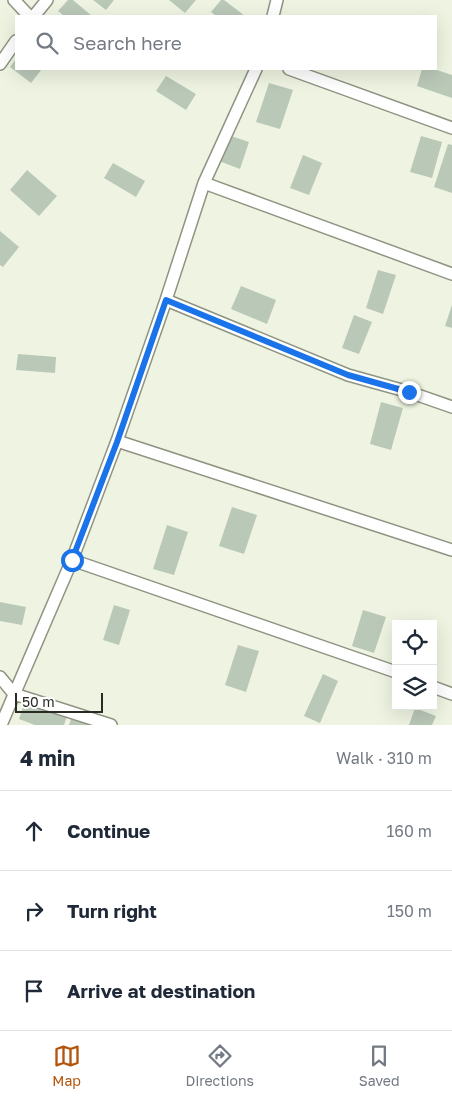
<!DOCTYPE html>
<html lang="en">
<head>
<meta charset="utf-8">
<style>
  :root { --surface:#fff; --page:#f2f2f3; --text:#1f2937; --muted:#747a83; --line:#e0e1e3; --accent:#b45309 }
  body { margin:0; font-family:"Golos Text",sans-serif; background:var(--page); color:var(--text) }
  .controls { position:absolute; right:15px; bottom:15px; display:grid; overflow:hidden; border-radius:0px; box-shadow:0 5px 20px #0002 }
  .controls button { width:45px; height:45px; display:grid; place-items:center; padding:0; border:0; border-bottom:1px solid var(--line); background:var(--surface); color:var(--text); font:25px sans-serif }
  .scale { position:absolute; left:15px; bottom:12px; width:88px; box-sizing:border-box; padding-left:5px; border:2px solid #282a23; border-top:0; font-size:14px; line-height:18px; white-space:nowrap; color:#282a23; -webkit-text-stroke:4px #fff; paint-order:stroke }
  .stop { position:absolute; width:15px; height:15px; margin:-11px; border:4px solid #1a73e8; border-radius:50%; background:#fff }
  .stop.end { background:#1a73e8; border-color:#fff; box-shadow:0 1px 5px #0008 }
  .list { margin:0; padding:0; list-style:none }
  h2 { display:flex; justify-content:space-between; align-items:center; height:65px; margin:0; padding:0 20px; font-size:21px }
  h2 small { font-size:16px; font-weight:400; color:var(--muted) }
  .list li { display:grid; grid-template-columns:32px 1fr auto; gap:15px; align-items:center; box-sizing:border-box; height:80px; padding:0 20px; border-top:1px solid var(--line) }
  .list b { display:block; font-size:19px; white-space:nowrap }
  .list em { font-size:16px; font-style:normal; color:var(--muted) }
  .icon { flex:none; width:28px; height:28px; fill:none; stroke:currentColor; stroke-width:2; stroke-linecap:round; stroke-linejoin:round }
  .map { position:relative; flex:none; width:452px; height:725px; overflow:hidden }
  .search { position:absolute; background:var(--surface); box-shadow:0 5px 20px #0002; left:15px; right:15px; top:15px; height:55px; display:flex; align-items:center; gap:12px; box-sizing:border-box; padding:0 18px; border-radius:0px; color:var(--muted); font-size:19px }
  .sheet { height:305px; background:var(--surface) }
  nav { display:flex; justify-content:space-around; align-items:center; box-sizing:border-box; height:70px; border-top:1px solid var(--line); background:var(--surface); font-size:14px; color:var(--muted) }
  nav a { display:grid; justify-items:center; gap:2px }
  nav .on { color:var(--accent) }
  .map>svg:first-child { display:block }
</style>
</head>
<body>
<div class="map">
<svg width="452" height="725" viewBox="0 0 452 725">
  <rect width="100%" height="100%" fill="#eef4e1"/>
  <path fill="#bac8b8" d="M68 0H73L92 16H64L58 11Z
    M93 0H114L106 10Z
    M169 0H196L185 13Z
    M221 0H224L245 16H216L211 12Z
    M16 59V69H42L31 83 10 67Z
    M422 69H434L452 75V98L417 86Z
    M166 76 196 94 186 110 156 91Z
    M269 83 293 90 280 129 256 122Z
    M228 135 249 142 240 169 219 161Z
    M421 136 442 142 432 178 410 172Z
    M448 144 452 145V193L434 187Z
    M303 155 322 163 309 195 290 188Z
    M113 163 145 181 136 197 104 178Z
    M27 170 57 196 39 216 10 190Z
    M0 231 19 247 3 267 0 265Z
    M378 270 396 275 383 314 366 308Z
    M241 286 276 300 267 324 231 309Z
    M452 305V328L445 326Z
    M354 315 372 322 359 354 342 348Z
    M18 354 56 357 55 373 16 370Z
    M381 402 403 408 391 450 370 444Z
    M232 507 257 515 244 554 219 546Z
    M167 525 188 532 174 575 153 569Z
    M0 602 26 607 22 625 0 621Z
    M114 605 130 610 119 645 103 640Z
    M363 610 386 617 374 653 352 646Z
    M238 645 259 651 246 692 225 685Z
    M323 674 338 681 320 723 304 716Z
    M25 701 67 716 64 725H35L19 719Z
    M415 708 436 716 432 725H409Z
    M72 716 93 722 92 725H69Z"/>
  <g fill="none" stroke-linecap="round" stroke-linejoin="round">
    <defs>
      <path id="minor" d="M14 0 29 16
        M34 16 47 0
        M273 16 277 0
        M0 64 16 41
        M289 69 452 128
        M204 183 452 274
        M166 300 348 375 409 392 452 407
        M117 441 452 550
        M72 560 396 672
        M0 677 14 694 111 725
        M433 687 452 694
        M1 725 72 560 117 441 166 300 204 183 256 69"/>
    </defs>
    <use href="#minor" stroke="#8f9482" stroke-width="14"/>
    <use href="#minor" stroke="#fff" stroke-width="11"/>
  </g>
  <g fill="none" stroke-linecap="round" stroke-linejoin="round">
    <path stroke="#1a73e8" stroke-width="6" d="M72 560 117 442 166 300 348 375 409 392"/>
  </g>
</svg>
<div class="controls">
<button><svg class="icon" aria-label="locate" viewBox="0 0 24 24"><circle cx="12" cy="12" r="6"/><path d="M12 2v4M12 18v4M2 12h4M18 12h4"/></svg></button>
<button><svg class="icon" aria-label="layers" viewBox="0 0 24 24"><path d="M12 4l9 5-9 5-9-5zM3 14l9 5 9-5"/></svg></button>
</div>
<div class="scale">50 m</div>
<div class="stop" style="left:72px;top:560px"></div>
<div class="stop end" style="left:409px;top:392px"></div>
<div class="search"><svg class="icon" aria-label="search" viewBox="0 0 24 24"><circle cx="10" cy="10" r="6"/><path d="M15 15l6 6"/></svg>Search here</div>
</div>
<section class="sheet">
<h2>4 min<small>Walk · 310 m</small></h2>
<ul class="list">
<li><svg class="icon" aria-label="ahead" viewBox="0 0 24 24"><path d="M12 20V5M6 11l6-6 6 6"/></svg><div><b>Continue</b></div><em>160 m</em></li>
<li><svg class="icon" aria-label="right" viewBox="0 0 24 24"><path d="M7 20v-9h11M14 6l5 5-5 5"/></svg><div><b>Turn right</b></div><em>150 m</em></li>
<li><svg class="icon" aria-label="arrive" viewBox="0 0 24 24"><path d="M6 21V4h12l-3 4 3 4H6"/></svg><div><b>Arrive at destination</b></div></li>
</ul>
</section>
<nav>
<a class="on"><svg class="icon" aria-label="map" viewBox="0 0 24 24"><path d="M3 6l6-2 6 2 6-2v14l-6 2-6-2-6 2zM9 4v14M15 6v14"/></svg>Map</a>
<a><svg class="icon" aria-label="directions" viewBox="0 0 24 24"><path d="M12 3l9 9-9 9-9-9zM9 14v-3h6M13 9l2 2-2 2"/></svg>Directions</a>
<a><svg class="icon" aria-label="saved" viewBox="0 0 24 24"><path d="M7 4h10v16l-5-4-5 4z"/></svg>Saved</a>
</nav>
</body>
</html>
